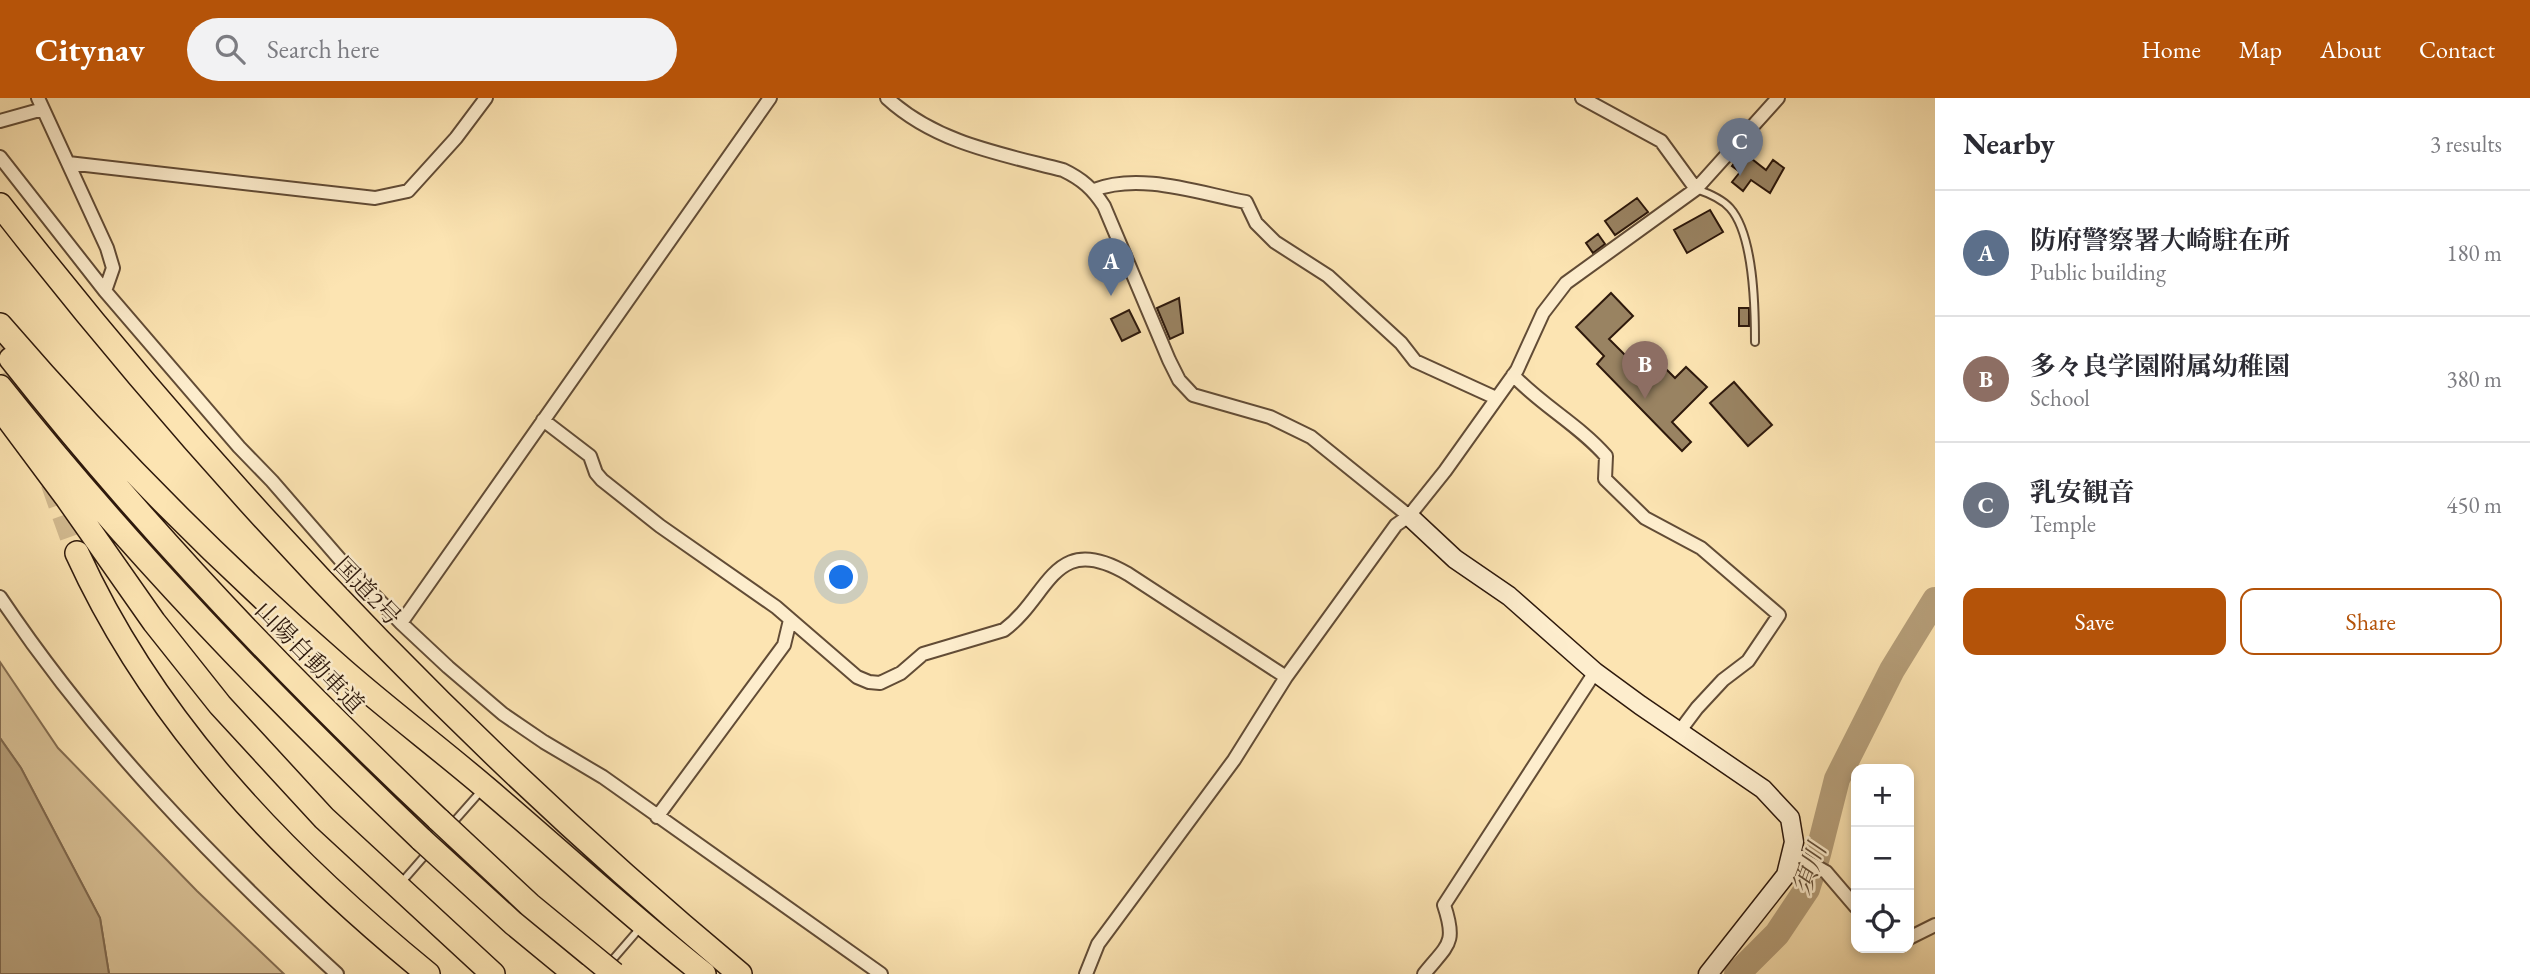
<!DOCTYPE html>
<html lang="en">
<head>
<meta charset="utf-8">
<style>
  :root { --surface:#fff; --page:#f2f2f3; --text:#2b2b33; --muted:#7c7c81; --line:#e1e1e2; --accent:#b45309 }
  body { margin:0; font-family:"EB Garamond","Noto Serif JP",serif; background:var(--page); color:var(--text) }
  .controls { position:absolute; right:21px; bottom:21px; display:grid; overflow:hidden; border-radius:14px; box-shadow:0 4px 10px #0003 }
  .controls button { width:63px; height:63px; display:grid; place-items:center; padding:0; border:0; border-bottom:2px solid var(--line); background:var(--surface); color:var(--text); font:35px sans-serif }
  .you { position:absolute; left:842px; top:480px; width:24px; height:24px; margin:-18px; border:5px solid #fff; border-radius:50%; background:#1a73e8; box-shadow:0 0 0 10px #1a73e833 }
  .badge { display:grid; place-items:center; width:46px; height:46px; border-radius:50%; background:var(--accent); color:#fff; font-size:23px; font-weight:700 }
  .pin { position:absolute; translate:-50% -58px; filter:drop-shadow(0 2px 4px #0008) }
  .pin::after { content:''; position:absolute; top:37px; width:24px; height:21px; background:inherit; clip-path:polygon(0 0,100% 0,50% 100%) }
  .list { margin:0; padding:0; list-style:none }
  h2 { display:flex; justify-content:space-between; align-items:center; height:91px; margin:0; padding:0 28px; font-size:30px }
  h2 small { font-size:23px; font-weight:400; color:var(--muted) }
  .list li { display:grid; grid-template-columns:46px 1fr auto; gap:21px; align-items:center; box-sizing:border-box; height:126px; padding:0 28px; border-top:2px solid var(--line) }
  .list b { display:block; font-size:26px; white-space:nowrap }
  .list p { margin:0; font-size:23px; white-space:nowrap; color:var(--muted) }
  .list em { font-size:23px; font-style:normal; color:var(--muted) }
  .actions { display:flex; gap:14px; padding:21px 28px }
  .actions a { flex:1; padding:16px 0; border:2px solid var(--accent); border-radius:14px; text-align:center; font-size:24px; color:var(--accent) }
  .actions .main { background:var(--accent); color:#fff }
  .icon { flex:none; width:38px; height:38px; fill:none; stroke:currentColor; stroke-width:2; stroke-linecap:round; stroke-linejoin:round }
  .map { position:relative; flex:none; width:1935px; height:876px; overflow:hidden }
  header { display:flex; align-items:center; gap:42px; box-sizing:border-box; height:98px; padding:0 35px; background:var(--accent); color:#fff }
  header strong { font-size:33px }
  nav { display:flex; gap:38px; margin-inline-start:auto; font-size:24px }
  .search { width:490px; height:63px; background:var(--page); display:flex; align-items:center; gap:18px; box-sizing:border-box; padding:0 24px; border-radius:38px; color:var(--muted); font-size:26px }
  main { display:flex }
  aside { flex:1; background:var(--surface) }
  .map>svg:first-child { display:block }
</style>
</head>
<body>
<header>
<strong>Citynav</strong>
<div class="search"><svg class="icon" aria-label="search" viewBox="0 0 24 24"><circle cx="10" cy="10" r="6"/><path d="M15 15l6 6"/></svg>Search here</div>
<nav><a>Home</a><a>Map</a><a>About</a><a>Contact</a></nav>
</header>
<main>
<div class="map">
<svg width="1935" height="876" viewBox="0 0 1935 876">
  <rect width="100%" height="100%" fill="#fce4b2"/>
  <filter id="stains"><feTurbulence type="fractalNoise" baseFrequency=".00286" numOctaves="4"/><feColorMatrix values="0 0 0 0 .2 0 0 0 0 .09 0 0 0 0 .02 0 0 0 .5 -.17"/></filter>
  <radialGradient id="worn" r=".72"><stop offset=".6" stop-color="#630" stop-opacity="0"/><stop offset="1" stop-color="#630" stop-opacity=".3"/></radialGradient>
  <path fill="#d9c196" stroke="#846d51" stroke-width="2" d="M0 564 58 650 197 793 284 876H109L100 820 21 670 0 640Z"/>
  <path fill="#b69f7a" stroke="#80694e" stroke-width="2" d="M0 640 21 670 100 820 109 876H0Z"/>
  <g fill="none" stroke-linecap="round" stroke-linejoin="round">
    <path stroke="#b69f7a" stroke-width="26" d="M1737 876 1777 836 1807 791 1818 756 1837 681 1892 572 1935 502"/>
  </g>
  <path fill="#998362" stroke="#2e190c" stroke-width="2" d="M1743 54 1766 72 1773 62 1784 70 1770 95 1751 82 1743 93 1732 84 1740 74 1732 68Z
    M1637 100 1648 114 1615 137 1605 123Z
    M1710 112 1723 134 1687 155 1674 132Z
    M1598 136 1605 146 1593 155 1586 145Z
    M1611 195 1633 218 1609 241 1635 267 1640 261 1653 273 1660 265 1675 280 1686 269 1707 289 1672 324 1691 344 1682 353 1597 266 1604 258 1576 229Z
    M1179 200 1183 235 1170 241 1157 210Z
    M1739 210H1749V228H1739Z
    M1129 212 1140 234 1122 243 1111 221Z
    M1734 284 1772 327 1748 348 1710 305Z"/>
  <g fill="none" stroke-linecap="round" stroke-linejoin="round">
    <path stroke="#d3bb91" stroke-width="23" stroke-dasharray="23 11" stroke-linecap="butt" d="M0 240 30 323
      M52 385 77 455"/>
    <defs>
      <path id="lane" d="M1696 91C1708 95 1722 101 1730 110 1754 137 1755 209 1755 244
        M451 727 481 693
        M401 785 428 754
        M608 867 640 830"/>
      <path id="street" d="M38 0 107 150 113 170 105 193
        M887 0C936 45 1001 56 1063 72 1082 81 1093 91 1104 108L1169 262 1179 282 1193 297 1270 319 1311 339 1409 418
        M1582 0 1661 43 1696 91
        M0 23 43 11
        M0 59 105 193 239 349 272 383 344 466 401 525 448 569 503 616 544 644 603 679 881 876
        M68 65 375 100 408 93 456 40 486 0
        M1094 92C1140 74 1198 95 1246 104L1256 125 1275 144 1328 178 1401 245 1415 263 1496 300
        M1513 277C1541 307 1579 327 1606 358L1605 381 1645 420 1701 450 1779 517 1748 563 1723 582 1697 610 1679 634
        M543 322 590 358 596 375 602 382 660 428 776 509 857 579 869 584 880 585 901 575 923 556 1004 532C1050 498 1053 432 1128 476L1286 579
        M0 499C95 641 212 761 337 876
        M401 525 770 0
        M657 719 784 547 790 522
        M1792 755 1826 774 1856 809
        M1909 840 1935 827
        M1086 876 1098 846 1234 662 1286 579 1396 427 1409 418 1445 373 1517 272 1543 215 1566 185 1696 91 1778 0
        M1424 876C1448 846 1457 846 1444 807L1595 574"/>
      <path id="secondary" d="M1409 418 1455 461 1509 498 1595 574 1640 607 1763 691 1790 720 1794 744 1786 777 1708 876"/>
      <path id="highway" d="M0 107C219 388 466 648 740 876
        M0 227C106 350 221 466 343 572 390 613 439 650 486 690 559 752 629 817 704 876
        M11 261C141 426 286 578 439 722
        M0 289C129 451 272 599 422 742
        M0 310 67 400 154 524 220 607 324 720 493 876
        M77 455C155 626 284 758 428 876"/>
    </defs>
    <use href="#lane" stroke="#624c36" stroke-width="10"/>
    <use href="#street" stroke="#624c36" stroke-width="16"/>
    <use href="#secondary" stroke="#2e190c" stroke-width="21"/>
    <use href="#highway" stroke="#2e190c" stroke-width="26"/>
    <use href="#lane" stroke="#fdedcd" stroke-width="6"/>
    <use href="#street" stroke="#fdedcd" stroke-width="12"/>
    <use href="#secondary" stroke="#fdedcd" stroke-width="18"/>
    <use href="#highway" stroke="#fce4b2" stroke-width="23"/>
    <defs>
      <path id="highway-bridge" d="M439 722 530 807 614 876
        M422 742 513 825 575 876"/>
    </defs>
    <use href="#highway-bridge" stroke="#2e190c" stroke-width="26" stroke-linecap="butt"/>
    <use href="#highway-bridge" stroke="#fce4b2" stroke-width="23"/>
  </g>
  <g text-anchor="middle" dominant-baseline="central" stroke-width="5" stroke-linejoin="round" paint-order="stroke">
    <g font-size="24" fill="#2e190c" stroke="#fdedcd">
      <text transform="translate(368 493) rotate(46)">国道2号</text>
      <text transform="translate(310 559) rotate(46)">山陽自動車道</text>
    </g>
    <g font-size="26" font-style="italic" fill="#644f38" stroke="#fdedcd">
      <text transform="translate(1809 771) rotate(-70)">須川</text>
    </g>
  </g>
  <rect width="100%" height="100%" filter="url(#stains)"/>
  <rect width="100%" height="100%" fill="url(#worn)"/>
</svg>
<div class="controls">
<button>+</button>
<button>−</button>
<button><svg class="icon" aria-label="locate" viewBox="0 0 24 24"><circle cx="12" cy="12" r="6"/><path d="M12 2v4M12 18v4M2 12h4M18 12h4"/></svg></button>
</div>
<div class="you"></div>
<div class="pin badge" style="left:1111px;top:198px;background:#5c6f8a">A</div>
<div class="pin badge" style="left:1645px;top:301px;background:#8d6e63">B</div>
<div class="pin badge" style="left:1740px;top:78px;background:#6b7280">C</div>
</div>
<aside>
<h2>Nearby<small>3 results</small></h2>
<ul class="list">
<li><span class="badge" style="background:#5c6f8a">A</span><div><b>防府警察署大崎駐在所</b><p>Public building</p></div><em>180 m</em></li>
<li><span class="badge" style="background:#8d6e63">B</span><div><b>多々良学園附属幼稚園</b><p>School</p></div><em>380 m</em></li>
<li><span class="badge" style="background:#6b7280">C</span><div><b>乳安観音</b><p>Temple</p></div><em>450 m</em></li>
</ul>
<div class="actions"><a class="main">Save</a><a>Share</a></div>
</aside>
</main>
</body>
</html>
